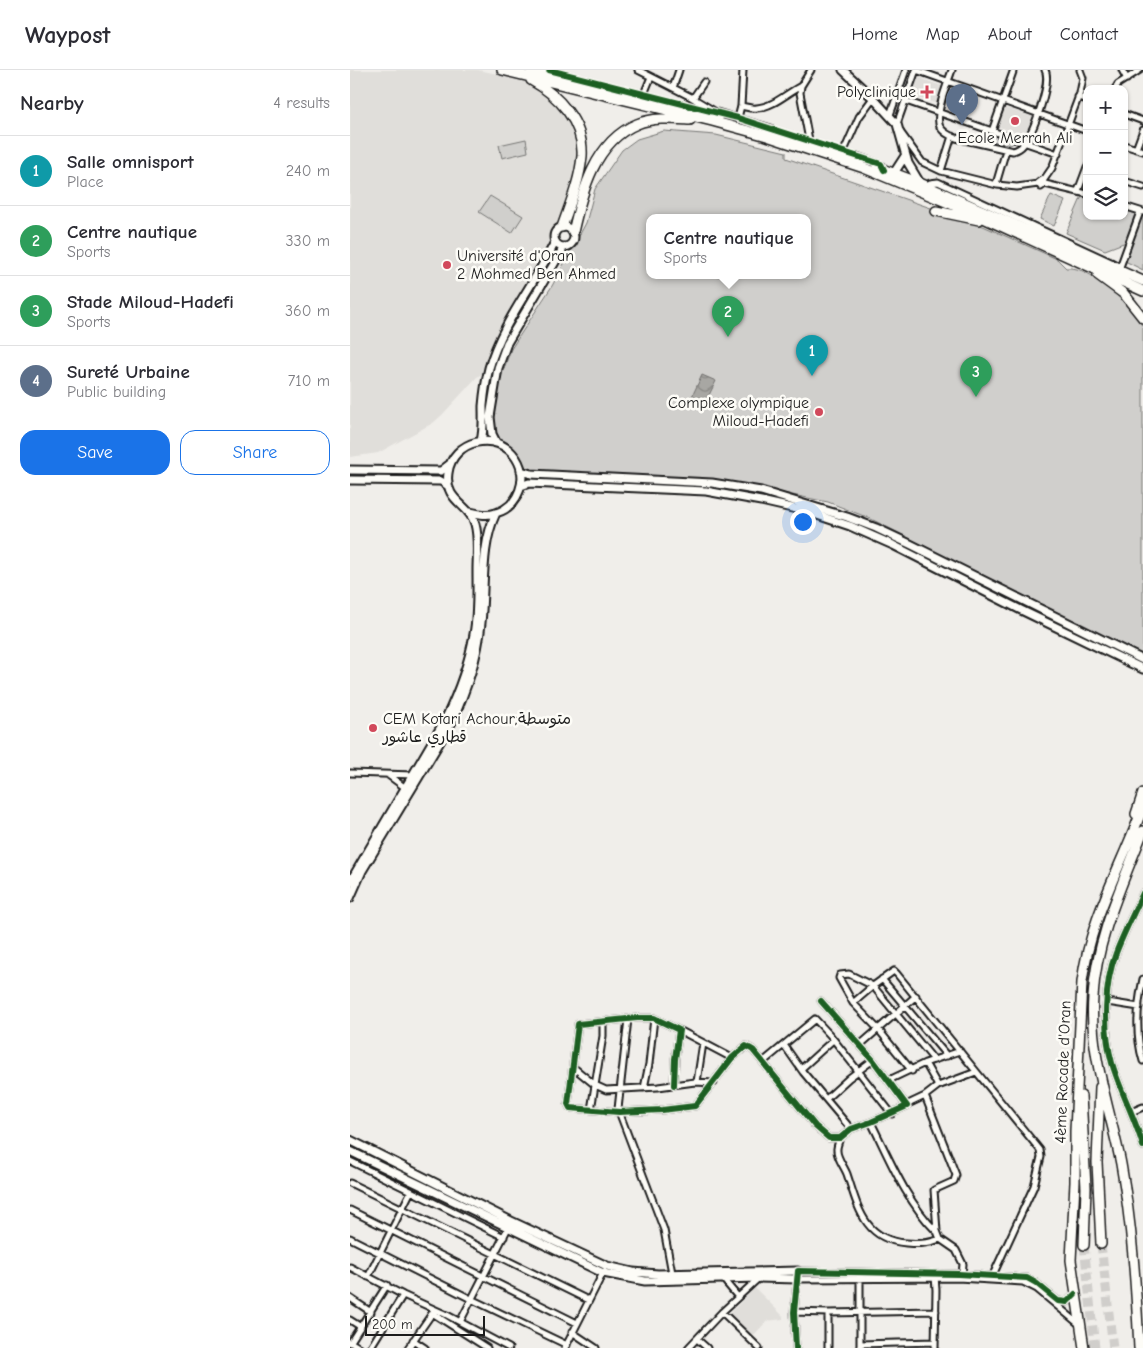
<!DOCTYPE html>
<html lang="en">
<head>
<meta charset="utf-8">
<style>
  :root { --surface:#fff; --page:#f2f2f3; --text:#2b2b33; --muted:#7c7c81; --line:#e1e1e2; --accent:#1a73e8 }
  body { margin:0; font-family:"Comic Neue","Playpen Sans Arabic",sans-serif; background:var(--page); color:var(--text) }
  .controls { position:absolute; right:15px; top:15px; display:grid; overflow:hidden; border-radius:10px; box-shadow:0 1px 4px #0004 }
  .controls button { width:45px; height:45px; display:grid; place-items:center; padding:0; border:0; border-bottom:1px solid var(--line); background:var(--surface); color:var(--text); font:25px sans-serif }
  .scale { position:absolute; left:15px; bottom:12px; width:120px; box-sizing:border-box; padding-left:5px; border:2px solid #1c1c1c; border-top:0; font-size:14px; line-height:18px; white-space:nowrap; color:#1c1c1c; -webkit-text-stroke:4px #fdfcf7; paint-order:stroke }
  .you { position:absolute; left:452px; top:451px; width:18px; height:18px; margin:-12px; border:4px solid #fff; border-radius:50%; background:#1a73e8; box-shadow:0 0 0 8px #1a73e833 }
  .badge { display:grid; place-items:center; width:32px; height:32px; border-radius:50%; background:var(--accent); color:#fff; font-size:16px; font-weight:700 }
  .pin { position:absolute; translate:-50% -41px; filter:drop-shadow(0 1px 2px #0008) }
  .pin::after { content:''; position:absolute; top:26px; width:18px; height:15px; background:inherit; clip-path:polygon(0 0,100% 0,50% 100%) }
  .popup { position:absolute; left:296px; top:144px; width:165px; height:65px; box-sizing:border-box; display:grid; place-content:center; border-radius:10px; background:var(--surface); filter:drop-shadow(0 1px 4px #0005); font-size:16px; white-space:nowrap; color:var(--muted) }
  .popup b { font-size:19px; color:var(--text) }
  .popup::after { content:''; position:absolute; left:50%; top:100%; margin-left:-10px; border:10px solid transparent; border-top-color:var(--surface) }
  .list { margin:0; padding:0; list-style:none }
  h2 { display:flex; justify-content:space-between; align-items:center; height:65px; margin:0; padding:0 20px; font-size:21px }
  h2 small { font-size:16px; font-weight:400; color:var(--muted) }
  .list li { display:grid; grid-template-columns:32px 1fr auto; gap:15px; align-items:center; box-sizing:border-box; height:70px; padding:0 20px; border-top:1px solid var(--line) }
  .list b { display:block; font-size:19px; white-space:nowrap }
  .list p { margin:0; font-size:16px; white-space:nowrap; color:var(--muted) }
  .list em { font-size:16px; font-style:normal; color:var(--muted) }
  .actions { display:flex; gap:10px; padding:15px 20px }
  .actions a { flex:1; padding:11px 0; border:1px solid var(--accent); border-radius:15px; text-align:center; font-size:18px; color:var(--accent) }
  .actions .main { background:var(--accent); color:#fff }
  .icon { flex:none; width:28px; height:28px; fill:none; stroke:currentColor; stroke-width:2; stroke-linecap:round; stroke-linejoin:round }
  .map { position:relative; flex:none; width:793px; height:1278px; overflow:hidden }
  header { display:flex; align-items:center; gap:30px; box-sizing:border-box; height:70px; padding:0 25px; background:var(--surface); border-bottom:1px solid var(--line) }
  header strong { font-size:24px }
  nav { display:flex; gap:28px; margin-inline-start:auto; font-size:18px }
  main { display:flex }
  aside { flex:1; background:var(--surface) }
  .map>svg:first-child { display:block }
</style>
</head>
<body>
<header>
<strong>Waypost</strong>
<nav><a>Home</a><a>Map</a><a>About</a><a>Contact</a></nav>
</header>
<main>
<aside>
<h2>Nearby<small>4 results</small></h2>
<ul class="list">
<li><span class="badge" style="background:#0f9aa8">1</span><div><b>Salle omnisport</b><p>Place</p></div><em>240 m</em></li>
<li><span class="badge" style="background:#2e9e5b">2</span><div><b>Centre nautique</b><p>Sports</p></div><em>330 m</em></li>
<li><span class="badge" style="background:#2e9e5b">3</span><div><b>Stade Miloud-Hadefi</b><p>Sports</p></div><em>360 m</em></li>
<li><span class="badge" style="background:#5c6f8a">4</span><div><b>Sureté Urbaine</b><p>Public building</p></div><em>710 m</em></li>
</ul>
<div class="actions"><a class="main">Save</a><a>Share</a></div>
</aside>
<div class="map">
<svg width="793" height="1278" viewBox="0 0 793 1278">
  <defs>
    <pattern id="water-waves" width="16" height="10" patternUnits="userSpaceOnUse" patternTransform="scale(1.25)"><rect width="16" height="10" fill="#a8a7a3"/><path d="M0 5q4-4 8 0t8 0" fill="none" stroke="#888784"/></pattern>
  </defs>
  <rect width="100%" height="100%" fill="#f0eeea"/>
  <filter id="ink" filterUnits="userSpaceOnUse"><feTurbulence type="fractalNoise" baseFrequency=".02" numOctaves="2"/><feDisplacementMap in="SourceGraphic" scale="10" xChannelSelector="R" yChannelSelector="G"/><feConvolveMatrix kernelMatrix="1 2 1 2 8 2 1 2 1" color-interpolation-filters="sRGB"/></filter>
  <g filter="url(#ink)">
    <path fill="#e0deda" d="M0 0H128L167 8 192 20 210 36 219 50 226 71 228 92 215 149 200 163 201 181 167 238 138 300 127 307 92 345 83 353 28 383 0 387Z
      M569 6 575 10 592 16 588 34 561 26Z
      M653 37 683 47 676 66 646 56Z
      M405 1218 433 1246V1249L417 1251 401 1268 378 1245Z"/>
    <path fill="#d0cfcc" stroke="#767674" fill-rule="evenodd" d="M637 60 669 71 660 75 634 69Z
      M314 61 366 65 436 82V88L633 156 707 189 716 198C741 195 781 236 793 257V587L766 575 553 465 519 448 478 432 397 416 347 409 178 400 161 379 144 364 146 321 161 279 202 216 236 153 245 119 272 80 287 69ZM299 148H457V206H299Z
      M176 69 178 82 152 88 149 75Z
      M701 125 715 131 704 156 690 149Z
      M140 126 173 146 162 163 129 142Z
      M732 126 737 128V146H774V140L786 144 776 172 755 180 716 163Z
      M792 146H793V200L775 191Z"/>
    <path fill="url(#water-waves)" stroke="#706f6d" d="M352 305 366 311 352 339 339 333Z"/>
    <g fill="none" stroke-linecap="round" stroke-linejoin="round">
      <path stroke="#d0cecb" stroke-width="9" stroke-dasharray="9 4.5" stroke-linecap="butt" d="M751 1174 763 1278
        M734 1175 745 1278"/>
      <defs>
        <path id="street" d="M288 0 341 27 366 42
          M566 0 737 61
          M602 0C598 12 584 45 590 57 594 63 600 66 606 68L663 81C667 80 670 79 673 75 683 64 702 12 695 0
          M772 0 777 9
          M323 18 329 0
          M765 19 768 14 790 0
          M294 24 301 7
          M728 27 737 30
          M343 28 354 12
          M556 31 708 84
          M391 36C396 37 402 39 407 38 423 37 437 23 451 16
          M367 42 421 58
          M774 44 793 51
          M540 45 556 0
          M388 48 391 36 393 0
          M547 54 566 0
          M642 61 663 2
          M551 63 572 92 591 101 647 115 667 117 688 114
          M459 70 450 23 451 16 461 0
          M774 75 793 81
          M786 79 793 60
          M494 81 509 47 523 28
          M507 86 532 95
          M591 101 602 66
          M693 111 702 98 730 23 733 8 730 0
          M774 111 793 117
          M646 114 656 80
          M695 114 691 117 688 113 692 110 695 114 737 124
          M577 116 580 113 588 112 761 192 770 197
          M728 121 737 97
          M774 136 793 142
          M770 197 790 142
          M0 703 64 705
          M38 705 57 719
          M793 823C784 843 774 862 766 883 754 913 753 961 762 993 770 1021 785 1047 793 1076
          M532 909 597 986
          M793 909C787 936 785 964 793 991
          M757 932 789 937
          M503 933 523 916 584 990
          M278 949 268 1039 314 1160 322 1203
          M329 960 382 988
          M434 975 453 1002 501 1059
          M510 975 566 926
          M413 992 465 949 480 965 542 1044
          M575 993 588 1016
          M223 997 245 1015 256 1020 308 1017 345 1012 364 1013
          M451 999 483 970
          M562 1001 528 959 503 933 489 908 490 905 499 904 523 916 541 903 544 901 547 904 690 1080 691 1087 684 1116 643 1205
          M539 1010 575 993 610 981
          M347 1012 353 973
          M324 1015 325 989 329 960 304 948H287L228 954 218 1034 220 1038 269 1042 312 1040 345 1036 382 988 396 976 403 980 465 1056 479 1068H490L501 1059 521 1052 557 1036 523 990 471 931
          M294 1018 299 994 304 948
          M575 1026 606 1105 604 1111 584 1120 587 1161 590 1169 606 1180 613 1194 612 1205
          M476 1029 499 1008 523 990
          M556 1035 575 1026 588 1016 626 1002
          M241 1040 253 966V952
          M781 1042 793 1037
          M521 1052C540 1090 556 1131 586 1161
          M490 1068C489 1071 487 1076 487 1079 486 1087 494 1096 497 1104 508 1137 514 1170 556 1173 568 1174 578 1174 590 1169
          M0 1091 154 1167
          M0 1113 238 1230
          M0 1140 227 1253
          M0 1168 121 1229 217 1275
          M0 1197 53 1225 97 1245 159 1278
          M585 1206 586 1220 585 1278
          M18 1207 61 1121
          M373 1209 388 1227
          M447 1209 608 1208 673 1212 687 1219 729 1254
          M0 1228 21 1242
          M372 1242 409 1278
          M444 1242 478 1243 586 1241
          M82 1243 137 1278
          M0 1250 11 1257
          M110 1252 159 1156
          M222 1262 246 1278
          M347 1269 357 1278
          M63 1270 75 1278
          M0 1272 10 1278
          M0 1273 37 1215
          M510 1274 585 1272
          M20 1278 53 1225
          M58 1278 83 1242
          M215 1278 254 1201
          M338 1278 372 1242 410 1207
          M446 1278 444 1242 448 1201 608 1204 677 1208 686 1213 708 1231 717 1232 725 1224
          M478 1278V1243
          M510 1278V1206"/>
        <path id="secondary" d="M493 0 523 28 547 54 558 93 570 113
          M544 103 555 86
          M204 167a10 10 0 1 1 20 0a10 10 0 1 1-20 0Z
          M131 371C134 360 133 348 133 336 134 324 136 310 139 298 152 252 184 215 205 172
          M146 372 142 364 140 347 148 298 157 273 214 177
          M0 400 91 401 100 394
          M171 401 181 404 362 413 411 421 497 447 526 458 560 474 793 590
          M0 410 91 411 98 416
          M171 416 179 413 356 421 411 431 455 441 500 456 543 475 671 540 793 599
          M0 812 95 650C108 623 119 594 124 564 128 543 127 521 127 500 127 485 129 468 125 454 119 433 94 432 98 403 102 370 147 359 166 388 179 408 169 436 146 443 137 446 129 444 120 442
          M0 828 12 801 102 652C116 620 128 588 131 553 135 517 130 477 146 443
          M0 1070 161 1151 257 1196 283 1202 308 1204 448 1201
          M0 1081 253 1203 295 1211 409 1208 447 1209"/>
        <path id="highway" d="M152 0 362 51 417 66 514 98 618 141 793 221
          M181 0 292 26 369 46
          M181 10C208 25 234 52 232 86 230 110 220 134 212 157
          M418 60 510 91
          M527 97 570 113 793 211
          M586 141 629 150
          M223 162C232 122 245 71 287 54 304 47 323 49 340 50
          M748 205 774 224 793 248
          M786 744 793 723
          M750 1017 747 1092 751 1174
          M731 1026 736 1118 734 1175
          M734 1278 721 1190 725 1112V1061L732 912C740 848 771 797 793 737
          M789 1278C786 1216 782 1155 771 1094 760 1038 739 984 743 927 746 869 772 815 793 761"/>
      </defs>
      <use href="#street" stroke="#1c1c1c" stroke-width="9"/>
      <use href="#secondary" stroke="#1c1c1c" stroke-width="11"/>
      <use href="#highway" stroke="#1c1c1c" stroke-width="12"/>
      <use href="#street" stroke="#fdfcf7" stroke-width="5"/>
      <use href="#secondary" stroke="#fdfcf7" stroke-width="7"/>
      <use href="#highway" stroke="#fdfcf7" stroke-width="9"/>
      <defs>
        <path id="cycleway" d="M199 0 388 48 531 94 534 100
          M793 823C784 843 774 862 766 883 754 913 753 961 762 993 770 1021 785 1047 793 1076
          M324 1015 325 989 329 960 304 948H287L228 954 218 1034 220 1038 269 1042 312 1040 345 1036 382 988 396 976 403 980 465 1056 479 1068H490L501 1059 521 1052 557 1036 523 990 471 931
          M446 1278 444 1242 448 1201 608 1204 677 1208 686 1213 708 1231 717 1232 725 1224"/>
      </defs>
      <use href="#cycleway" stroke="#fdfcf7" stroke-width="9"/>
      <use href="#cycleway" stroke="#1b5e20" stroke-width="6"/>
    </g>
  </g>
  <g fill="#d1495b" stroke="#fdfcf7" stroke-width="2">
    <path d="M574.5 14.5h5v5h5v5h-5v5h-5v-5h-5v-5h5z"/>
    <circle cx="665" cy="51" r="5"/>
    <circle cx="97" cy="195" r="5"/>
    <circle cx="469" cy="342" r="5"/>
    <circle cx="23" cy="658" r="5"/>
  </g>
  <g text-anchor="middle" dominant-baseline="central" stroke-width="5" stroke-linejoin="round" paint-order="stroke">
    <g font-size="16" fill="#1c1c1c" stroke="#fdfcf7" text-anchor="end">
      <text x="566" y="22">Polyclinique</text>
      <text x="665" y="68" text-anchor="middle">Ecole Merrah Ali</text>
      <text x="107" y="186" text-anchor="start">Université d'Oran<tspan x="107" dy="18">2 Mohmed Ben Ahmed</tspan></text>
      <text x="459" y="333">Complexe olympique<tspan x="459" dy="18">Miloud-Hadefi</tspan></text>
      <text x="33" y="649" text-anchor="start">CEM Kotari Achour;متوسطة<tspan x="33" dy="18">قطاري عاشور</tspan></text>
    </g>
    <g font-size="16" fill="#1c1c1c" stroke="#fdfcf7">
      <text transform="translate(713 1002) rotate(-88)">4ème Rocade d'Oran</text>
    </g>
  </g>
</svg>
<div class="controls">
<button>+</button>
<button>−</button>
<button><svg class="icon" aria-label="layers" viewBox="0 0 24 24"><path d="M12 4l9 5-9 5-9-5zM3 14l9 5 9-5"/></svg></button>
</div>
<div class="scale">200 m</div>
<div class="you"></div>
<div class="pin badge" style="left:462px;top:306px;background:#0f9aa8">1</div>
<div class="pin badge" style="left:378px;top:267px;background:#2e9e5b">2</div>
<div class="popup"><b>Centre nautique</b>Sports</div>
<div class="pin badge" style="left:626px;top:327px;background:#2e9e5b">3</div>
<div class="pin badge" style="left:612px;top:55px;background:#5c6f8a">4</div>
</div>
</main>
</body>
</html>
